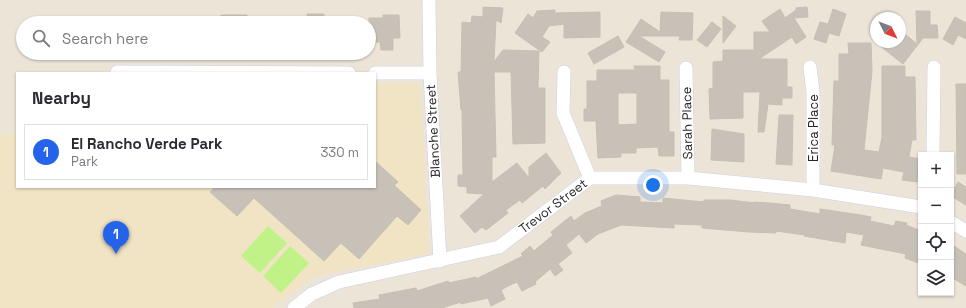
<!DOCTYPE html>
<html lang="en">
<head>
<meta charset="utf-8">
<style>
  :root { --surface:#fff; --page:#f2f2f3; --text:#2b2b33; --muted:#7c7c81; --line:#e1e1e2; --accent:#2563eb }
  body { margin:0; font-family:"Space Grotesk",sans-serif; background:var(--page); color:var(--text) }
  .controls { position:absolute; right:12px; bottom:12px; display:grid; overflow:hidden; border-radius:0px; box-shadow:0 1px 3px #0004 }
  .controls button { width:36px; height:36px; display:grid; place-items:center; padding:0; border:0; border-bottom:1px solid var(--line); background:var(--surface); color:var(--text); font:20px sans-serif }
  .compass { position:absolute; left:870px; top:12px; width:36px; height:36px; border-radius:50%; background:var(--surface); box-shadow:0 1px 3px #0004; rotate:132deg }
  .you { position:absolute; left:653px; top:185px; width:14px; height:14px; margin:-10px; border:3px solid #fff; border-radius:50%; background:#1a73e8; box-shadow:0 0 0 6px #1a73e833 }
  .badge { display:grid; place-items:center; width:26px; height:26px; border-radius:50%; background:var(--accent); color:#fff; font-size:13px; font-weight:700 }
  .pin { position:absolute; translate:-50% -33px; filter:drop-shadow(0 1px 2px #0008) }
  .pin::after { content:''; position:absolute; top:21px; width:14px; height:12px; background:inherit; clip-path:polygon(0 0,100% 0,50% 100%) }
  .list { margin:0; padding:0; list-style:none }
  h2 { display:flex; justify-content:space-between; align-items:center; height:52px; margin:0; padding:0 16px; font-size:17px }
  h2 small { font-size:13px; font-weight:400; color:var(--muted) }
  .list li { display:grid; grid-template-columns:26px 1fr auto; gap:12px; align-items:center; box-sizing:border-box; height:56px; margin:0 8px 8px; padding:0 8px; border:1px solid var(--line); border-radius:0px }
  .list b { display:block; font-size:15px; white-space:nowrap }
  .list p { margin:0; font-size:13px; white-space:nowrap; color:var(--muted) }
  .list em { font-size:13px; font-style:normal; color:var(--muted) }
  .icon { flex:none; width:22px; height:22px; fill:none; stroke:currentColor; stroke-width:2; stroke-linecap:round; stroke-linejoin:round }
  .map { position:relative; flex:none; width:966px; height:308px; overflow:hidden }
  .search { position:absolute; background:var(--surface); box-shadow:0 1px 3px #0004; left:16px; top:16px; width:360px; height:44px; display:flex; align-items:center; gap:10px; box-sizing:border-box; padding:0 14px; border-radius:22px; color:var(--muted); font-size:15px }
  .panel { position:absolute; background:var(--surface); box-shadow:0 1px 3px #0004; left:16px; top:72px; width:360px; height:116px; border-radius:0px }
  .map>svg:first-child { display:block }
</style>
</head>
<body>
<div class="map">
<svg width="966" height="308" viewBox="0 0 966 308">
  <rect width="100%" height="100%" fill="#ece4d7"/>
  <path fill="#f0e4c4" d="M375 84H420L429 254 314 276 272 308H0V134L17 135V187H375Z"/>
  <path fill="#c1f288" d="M268 226 287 243 260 273 241 256Z
    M290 246 309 263 281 293 263 276Z"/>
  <path fill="#c7c1b8" stroke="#c7c0b1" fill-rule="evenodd" d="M483 7 503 8 501 23 496 20 494 62 503 50 539 51 538 88H545V143L513 144 511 72H494L496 157H492V182L517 163 529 178V167L546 153 561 173 545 189 543 186 522 203 520 200 506 210 508 213 486 230 482 227 475 233 460 216 484 194 467 193V187L458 186V175H463L462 110H461L458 72H461L462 22 471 23 472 16 483 17Z
    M807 7 808 17 794 18 806 37 796 44 792 37 759 59H787V87H792V98H782V105L768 104 764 132H758L760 92H743V118L710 119 709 89 713 88V62L723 61V50H754V32H770L762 21 780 9 785 18 796 10V8Z
    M833 9 846 14 839 36 829 33 826 43 814 39 820 22 828 24Z
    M555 10V13L600 12V37L564 38V24L549 26 542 37 550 42 542 52 515 33 528 14 533 18 537 11Z
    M916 11H930V25H937L938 38H923L903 64 875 42H900V30L917 44Z
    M661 12 693 13 692 40H679L680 36H639L665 52 659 62 626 42 641 19 660 32Z
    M307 14H324V23H307Z
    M221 15H247L248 23H221Z
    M383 15H399L400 38H393V50H381L380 42H369V18H383Z
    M723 16 736 26 723 43Z
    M955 17 966 23V39L958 35 953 45 943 39Z
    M712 22 721 29 707 47 697 40Z
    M618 36 624 47 594 64 588 53Z
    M848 43H871L872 71 864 150 879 152 882 137V66H905V77H915L916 140H912L909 157 921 159 917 182 902 180 904 172 883 168 881 179 831 171 835 145H832L834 81H839V54H849Z
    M634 66H660V80H669V132H674V156H659L658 147 636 148V153H621V157L598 158 596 121H584V109H587V81H597V70H635ZM618 93H637V124L619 125 618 123Z
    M956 84H966V174H957Z
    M779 115H793L792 165 776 164Z
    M712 129 744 134V162L711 160Z
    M375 161 398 182 394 185 421 210 408 225 397 216 359 259 341 243 324 261 254 198 237 216 210 192 215 187H375Z
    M958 182 966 187V205L951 196Z
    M616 195 640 197V202L663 203V198L704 202V200H731L754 203V202L770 203 790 205V209L820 214V209L861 215 871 217 870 221 894 226 896 221 907 223 906 225 921 231V264L905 258 906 254 861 245 864 235 846 232 845 243 804 236 805 235 776 231V233L749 232 702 228V225L674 224V228L621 225 598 234 586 243 579 234 566 245 572 253 558 264 563 270 555 276 550 269 535 282 536 284 522 291 517 282 508 286 501 290 505 299 491 306 488 298 461 304V302L442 308H354L353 303 380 299 379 295 416 288 417 291 448 281 449 283 476 277V279L523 256 521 254 530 246 534 251 553 235 551 232 571 216 574 221 585 213 602 206 601 201Z
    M951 244 966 254V286L951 277Z"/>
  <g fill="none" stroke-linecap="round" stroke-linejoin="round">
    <defs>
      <path id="minor" d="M429 0 430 73 440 261
        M810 67 813 92V190
        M686 68 688 178
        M117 72 349 73
        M564 72 563 113 590 178
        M375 73H430
        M933 155 934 67
        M951 222 966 231
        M294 308 312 294 339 282 499 247 590 178H688L813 190 921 207"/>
    </defs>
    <use href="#minor" stroke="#cdd0e3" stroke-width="14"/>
    <use href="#minor" stroke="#fff" stroke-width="13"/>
  </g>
  <g text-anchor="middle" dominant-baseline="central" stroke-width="3" stroke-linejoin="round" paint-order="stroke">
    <g font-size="13" fill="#282828" stroke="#fff">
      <text transform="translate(687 123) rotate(-91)">Sarah Place</text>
      <text transform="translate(813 128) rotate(-90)">Erica Place</text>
      <text transform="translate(433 131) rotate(-93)">Blanche Street</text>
      <text transform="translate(553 206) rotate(-37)">Trevor Street</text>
    </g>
  </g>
</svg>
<div class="controls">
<button>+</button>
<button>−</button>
<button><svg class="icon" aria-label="locate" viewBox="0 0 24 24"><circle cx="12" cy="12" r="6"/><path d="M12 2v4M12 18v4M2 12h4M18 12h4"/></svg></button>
<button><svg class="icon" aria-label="layers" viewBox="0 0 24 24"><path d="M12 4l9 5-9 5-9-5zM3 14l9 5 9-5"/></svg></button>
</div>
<svg class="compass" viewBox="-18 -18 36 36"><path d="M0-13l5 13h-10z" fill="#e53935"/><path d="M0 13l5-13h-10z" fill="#7c7c81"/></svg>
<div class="you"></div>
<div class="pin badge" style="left:116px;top:254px">1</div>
<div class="search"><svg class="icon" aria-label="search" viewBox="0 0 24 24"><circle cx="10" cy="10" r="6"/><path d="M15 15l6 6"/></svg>Search here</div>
<section class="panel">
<h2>Nearby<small></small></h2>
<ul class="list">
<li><span class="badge">1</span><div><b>El Rancho Verde Park</b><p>Park</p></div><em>330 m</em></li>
</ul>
</section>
</div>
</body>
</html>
